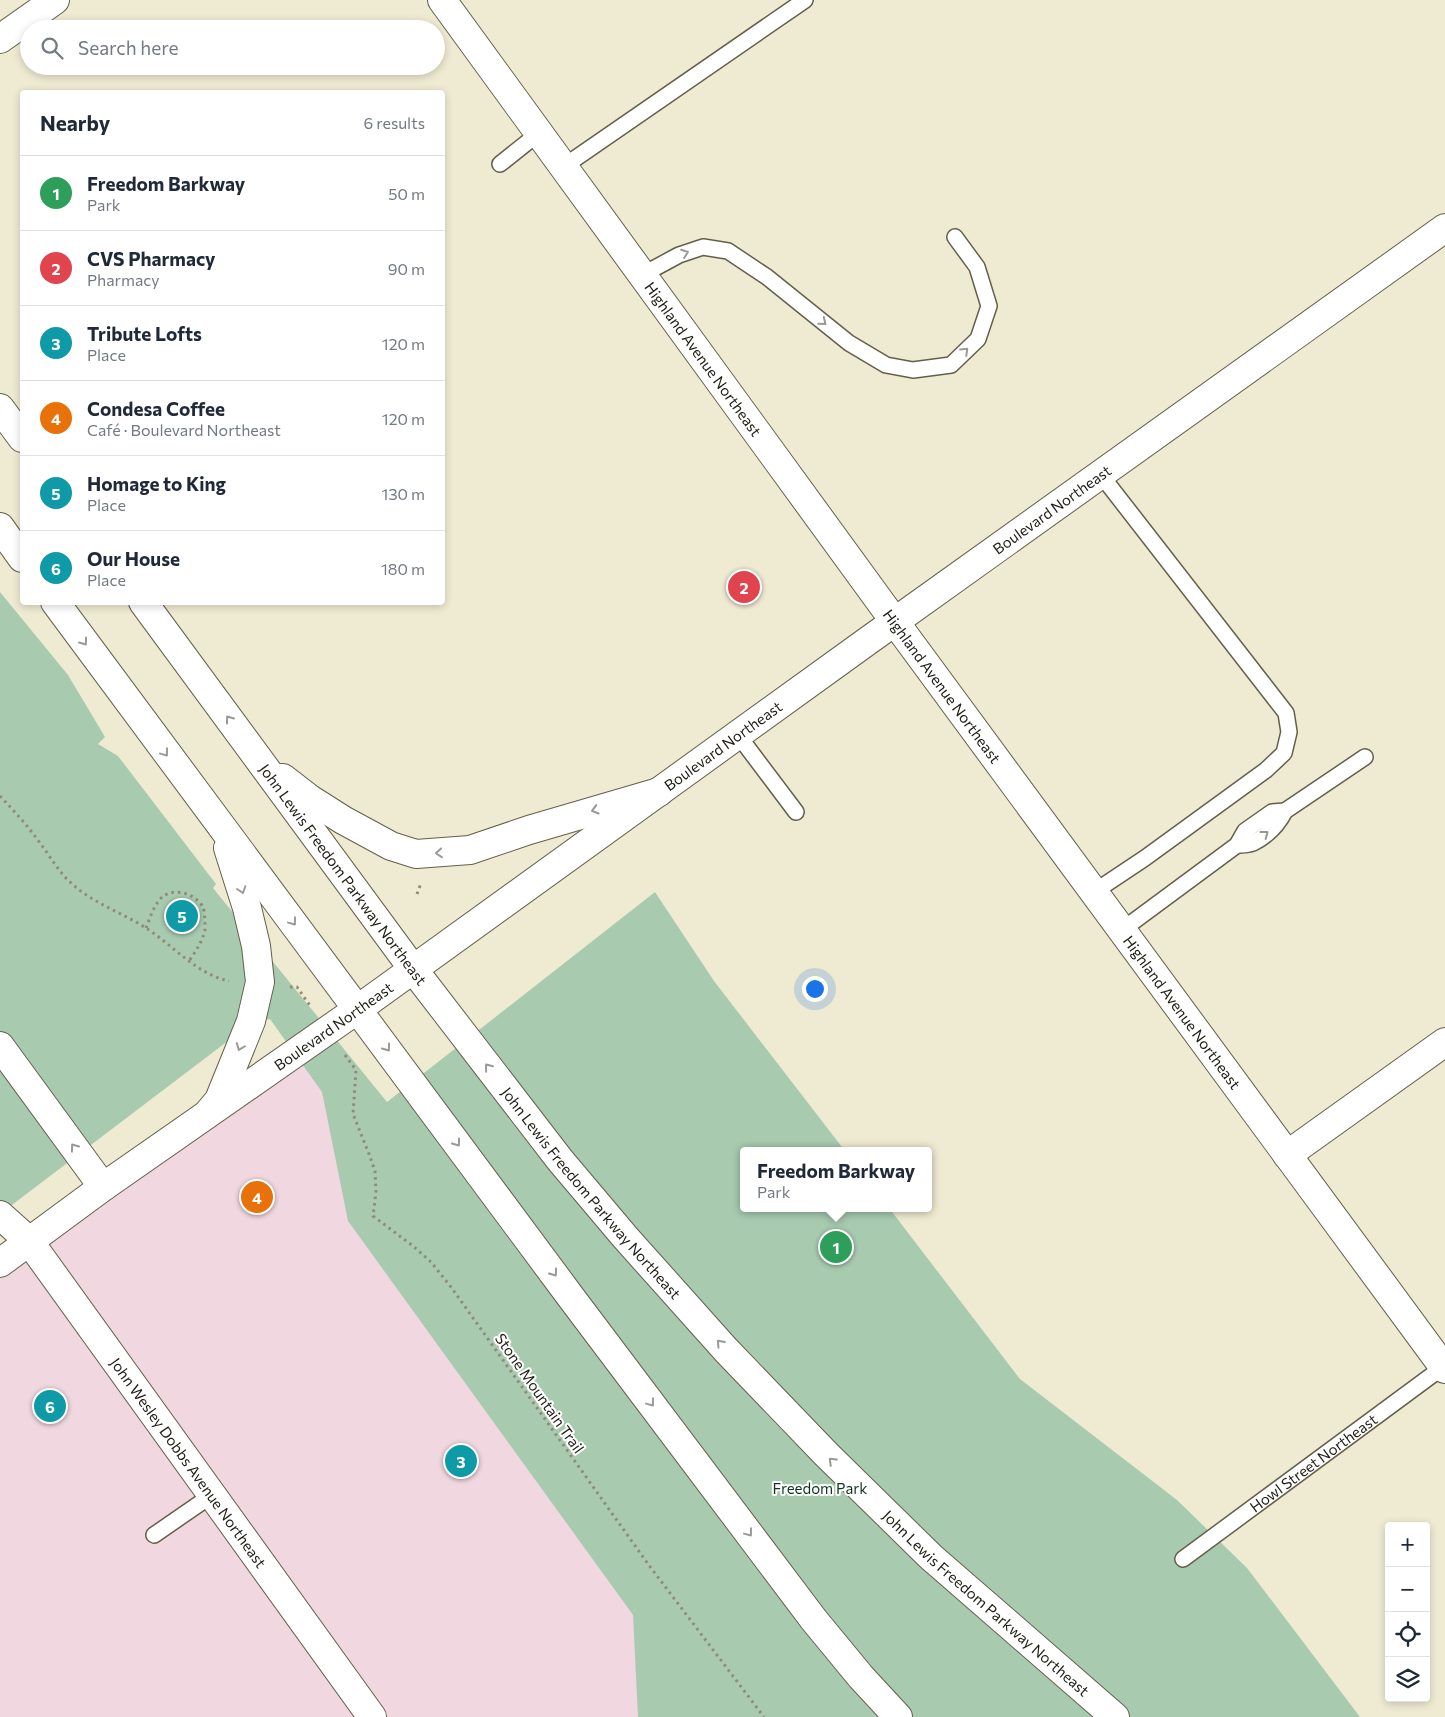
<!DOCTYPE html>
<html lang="en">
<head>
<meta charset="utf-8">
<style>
  :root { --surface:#fff; --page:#f2f2f3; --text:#1f2937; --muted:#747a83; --line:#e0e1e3; --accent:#1d58a9 }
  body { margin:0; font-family:Commissioner,sans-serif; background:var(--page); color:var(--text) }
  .controls { position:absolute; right:15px; bottom:15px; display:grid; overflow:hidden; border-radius:5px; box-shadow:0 2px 8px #0003 }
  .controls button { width:45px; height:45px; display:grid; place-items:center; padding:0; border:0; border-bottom:1px solid var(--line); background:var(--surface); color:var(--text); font:25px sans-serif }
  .you { position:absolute; left:814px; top:988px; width:18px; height:18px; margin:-12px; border:4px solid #fff; border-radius:50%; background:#1a73e8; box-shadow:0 0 0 8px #1a73e833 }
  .badge { display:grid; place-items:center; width:32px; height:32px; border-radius:50%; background:var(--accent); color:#fff; font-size:16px; font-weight:700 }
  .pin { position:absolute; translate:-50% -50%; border:2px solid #fff; box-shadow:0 1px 5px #0006 }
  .popup { position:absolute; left:740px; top:1147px; width:192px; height:65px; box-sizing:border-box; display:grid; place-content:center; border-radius:5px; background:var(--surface); filter:drop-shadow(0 1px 4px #0005); font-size:16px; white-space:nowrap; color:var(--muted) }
  .popup b { font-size:19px; color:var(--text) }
  .popup::after { content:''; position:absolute; left:50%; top:100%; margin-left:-10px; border:10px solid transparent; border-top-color:var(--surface) }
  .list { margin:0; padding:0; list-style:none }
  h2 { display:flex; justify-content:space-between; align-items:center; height:65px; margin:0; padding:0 20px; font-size:21px }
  h2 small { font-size:16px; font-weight:400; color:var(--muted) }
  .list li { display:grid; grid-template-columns:32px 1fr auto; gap:15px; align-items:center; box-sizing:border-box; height:75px; padding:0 20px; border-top:1px solid var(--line) }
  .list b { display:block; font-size:19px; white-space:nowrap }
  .list p { margin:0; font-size:16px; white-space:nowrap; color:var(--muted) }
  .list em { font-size:16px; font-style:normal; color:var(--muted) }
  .icon { flex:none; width:28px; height:28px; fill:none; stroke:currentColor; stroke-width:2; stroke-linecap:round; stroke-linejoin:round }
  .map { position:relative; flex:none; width:1445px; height:1717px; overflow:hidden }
  .search { position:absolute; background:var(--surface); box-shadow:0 2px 8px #0003; left:20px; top:20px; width:425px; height:55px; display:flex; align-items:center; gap:12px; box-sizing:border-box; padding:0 18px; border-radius:28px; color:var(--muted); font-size:19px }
  .panel { position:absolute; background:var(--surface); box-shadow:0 2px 8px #0003; left:20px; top:90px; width:425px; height:515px; border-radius:5px }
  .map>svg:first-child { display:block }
</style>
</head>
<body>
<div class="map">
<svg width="1445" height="1717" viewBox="0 0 1445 1717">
  <rect width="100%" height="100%" fill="#efead2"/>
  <path fill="#f1d8e0" d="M303 1036 829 1717H0V1261Z"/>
  <path fill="#a8cbb0" d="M0 592 68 675 105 737 98 744 118 756 216 884 213 888 387 1102 655 892 714 981 845 1151H744V1208H889L1020 1379 1177 1500 1247 1568 1360 1717H638L633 1615 348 1221 322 1092 270 1019 241 1025 245 1028 0 1214Z"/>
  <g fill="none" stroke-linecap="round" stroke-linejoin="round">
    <defs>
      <g id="lane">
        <path d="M500 164 539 133"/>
        <path d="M563 167 805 0"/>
        <path d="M642 275 679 255 703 247 728 251 767 277 849 343 886 365 913 370 951 365 978 339 989 306 977 267 955 237"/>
        <path d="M738 735 796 812"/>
        <path d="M1237 845C1242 845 1248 845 1253 843 1267 836 1278 825 1285 811L1365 757"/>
        <path d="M1094 892 1145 858 1266 770 1284 753 1289 732 1286 713 1101 475"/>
        <path d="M1122 930 1237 845 1245 831 1272 812 1285 811"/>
        <path d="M154 1535 212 1495"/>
        <path id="s1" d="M1183 1559 1443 1367"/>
      </g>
      <g id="street">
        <path d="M0 1046 103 1187"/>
        <path d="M1287 1155 1445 1042"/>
        <path id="s2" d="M0 1215 29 1241 372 1717"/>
      </g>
      <g id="secondary">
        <path id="s3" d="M442 0 895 622 1445 1369"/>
        <path d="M0 39 55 0"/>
        <path id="s4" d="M0 1263 103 1187 358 1009 869 640 1445 228"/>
      </g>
      <g id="highway">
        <path d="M0 408 22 438"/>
        <path d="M0 527 22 558"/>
        <path d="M55 602 570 1296 814 1620 861 1677 898 1717"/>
        <path id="s5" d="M143 602 413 969 560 1160 625 1237 726 1350 826 1454 931 1557 1115 1717"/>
        <path d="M283 778 310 799 343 820 391 846 416 854 470 850 529 830 659 792"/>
        <path d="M209 1112 219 1100 232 1068 251 1021 260 982 256 946 247 908 228 848"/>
      </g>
    </defs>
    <use href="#lane" stroke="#645f4b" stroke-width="18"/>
    <use href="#street" stroke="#645f4b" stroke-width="30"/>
    <use href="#secondary" stroke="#645f4b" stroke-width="30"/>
    <use href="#highway" stroke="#645f4b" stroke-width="30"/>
    <path stroke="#8f8b7a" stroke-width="3" stroke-dasharray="2.5 4" stroke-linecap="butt" d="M0 796C14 811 28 826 40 843 50 856 58 871 70 882 92 903 121 912 146 928 174 946 196 974 229 981
      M417 894 421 883
      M146 928C150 918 155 901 165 895 178 888 196 895 203 907 205 912 205 924 205 930 202 942 196 951 189 961
      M290 987H297L311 1007
      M345 1055 356 1070 353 1114 369 1154 375 1171 376 1192 373 1216 413 1246 431 1262 451 1287 648 1564 764 1717"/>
    <use href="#lane" stroke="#fff" stroke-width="15"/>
    <use href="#street" stroke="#fff" stroke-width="28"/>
    <use href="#secondary" stroke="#fff" stroke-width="28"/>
    <use href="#highway" stroke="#fff" stroke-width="28"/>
  </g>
  <defs><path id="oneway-chevron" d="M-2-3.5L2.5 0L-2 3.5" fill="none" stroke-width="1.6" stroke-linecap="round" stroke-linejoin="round" transform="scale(1.25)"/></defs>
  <g stroke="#9a9995">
    <use href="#oneway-chevron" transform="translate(685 253) rotate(-20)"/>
    <use href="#oneway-chevron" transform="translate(823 322) rotate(39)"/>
    <use href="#oneway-chevron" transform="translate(965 351) rotate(-44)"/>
    <use href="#oneway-chevron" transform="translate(84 642) rotate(54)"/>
    <use href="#oneway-chevron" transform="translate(229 719) rotate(-126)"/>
    <use href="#oneway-chevron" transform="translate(165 753) rotate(53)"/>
    <use href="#oneway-chevron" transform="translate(595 810) rotate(164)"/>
    <use href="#oneway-chevron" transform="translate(1265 834) rotate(-37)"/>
    <use href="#oneway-chevron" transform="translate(439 853) rotate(175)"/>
    <use href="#oneway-chevron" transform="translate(242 890) rotate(72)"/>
    <use href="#oneway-chevron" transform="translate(293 922) rotate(53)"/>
    <use href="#oneway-chevron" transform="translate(240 1047) rotate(111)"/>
    <use href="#oneway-chevron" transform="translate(387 1048) rotate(54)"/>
    <use href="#oneway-chevron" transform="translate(488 1067) rotate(-128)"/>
    <use href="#oneway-chevron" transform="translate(457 1143) rotate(54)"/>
    <use href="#oneway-chevron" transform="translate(74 1147) rotate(-126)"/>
    <use href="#oneway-chevron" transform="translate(554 1273) rotate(54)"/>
    <use href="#oneway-chevron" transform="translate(720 1343) rotate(-132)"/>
    <use href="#oneway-chevron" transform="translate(651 1403) rotate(53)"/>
    <use href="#oneway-chevron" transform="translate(832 1461) rotate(-136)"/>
    <use href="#oneway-chevron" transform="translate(749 1533) rotate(53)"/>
  </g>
  <g text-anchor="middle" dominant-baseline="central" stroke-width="4" stroke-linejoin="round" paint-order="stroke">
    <g font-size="15" fill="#1e1c13" stroke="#fff">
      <text stroke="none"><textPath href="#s3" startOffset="444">Highland Avenue Northeast</textPath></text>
      <text stroke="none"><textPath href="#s4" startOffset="1294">Boulevard Northeast</textPath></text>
      <text stroke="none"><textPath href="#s3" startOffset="849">Highland Avenue Northeast</textPath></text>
      <text stroke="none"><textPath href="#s4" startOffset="889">Boulevard Northeast</textPath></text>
      <text stroke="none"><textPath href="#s5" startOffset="338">John Lewis Freedom Parkway Northeast</textPath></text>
      <text stroke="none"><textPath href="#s3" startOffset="1254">Highland Avenue Northeast</textPath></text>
      <text stroke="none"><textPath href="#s4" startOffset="409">Boulevard Northeast</textPath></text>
      <text stroke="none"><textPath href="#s5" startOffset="742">John Lewis Freedom Parkway Northeast</textPath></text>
      <text transform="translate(540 1393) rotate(55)">Stone Mountain Trail</text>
      <text stroke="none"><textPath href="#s2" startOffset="312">John Wesley Dobbs Avenue Northeast</textPath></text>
      <text stroke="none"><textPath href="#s1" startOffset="162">Howl Street Northeast</textPath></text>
      <text stroke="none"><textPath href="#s5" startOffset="1312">John Lewis Freedom Parkway Northeast</textPath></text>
    </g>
    <g font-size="15" fill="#0b361c" stroke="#fff">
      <text x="820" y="1488">Freedom Park</text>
    </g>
  </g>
</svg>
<div class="controls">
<button>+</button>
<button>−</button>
<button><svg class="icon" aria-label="locate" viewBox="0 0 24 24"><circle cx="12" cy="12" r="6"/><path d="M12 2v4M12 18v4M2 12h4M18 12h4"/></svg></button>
<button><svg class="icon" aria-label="layers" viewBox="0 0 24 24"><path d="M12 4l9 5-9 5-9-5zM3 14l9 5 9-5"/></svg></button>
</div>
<div class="you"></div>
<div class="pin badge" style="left:836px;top:1247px;background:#2e9e5b">1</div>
<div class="popup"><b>Freedom Barkway</b>Park</div>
<div class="pin badge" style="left:744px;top:587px;background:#e0444e">2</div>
<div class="pin badge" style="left:461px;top:1461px;background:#0f9aa8">3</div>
<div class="pin badge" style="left:257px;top:1197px;background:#e8710a">4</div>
<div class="pin badge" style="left:182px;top:916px;background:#0f9aa8">5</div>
<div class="pin badge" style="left:50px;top:1406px;background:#0f9aa8">6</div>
<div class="search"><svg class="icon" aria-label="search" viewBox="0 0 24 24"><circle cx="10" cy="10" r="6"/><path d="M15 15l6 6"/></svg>Search here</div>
<section class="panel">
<h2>Nearby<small>6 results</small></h2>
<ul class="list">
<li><span class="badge" style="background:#2e9e5b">1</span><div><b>Freedom Barkway</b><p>Park</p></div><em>50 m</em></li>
<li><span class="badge" style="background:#e0444e">2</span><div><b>CVS Pharmacy</b><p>Pharmacy</p></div><em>90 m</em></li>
<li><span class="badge" style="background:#0f9aa8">3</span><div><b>Tribute Lofts</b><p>Place</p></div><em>120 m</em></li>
<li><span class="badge" style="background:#e8710a">4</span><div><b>Condesa Coffee</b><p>Café · Boulevard Northeast</p></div><em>120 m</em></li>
<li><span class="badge" style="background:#0f9aa8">5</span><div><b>Homage to King</b><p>Place</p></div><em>130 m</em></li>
<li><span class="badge" style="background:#0f9aa8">6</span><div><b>Our House</b><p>Place</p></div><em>180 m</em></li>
</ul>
</section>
</div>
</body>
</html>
